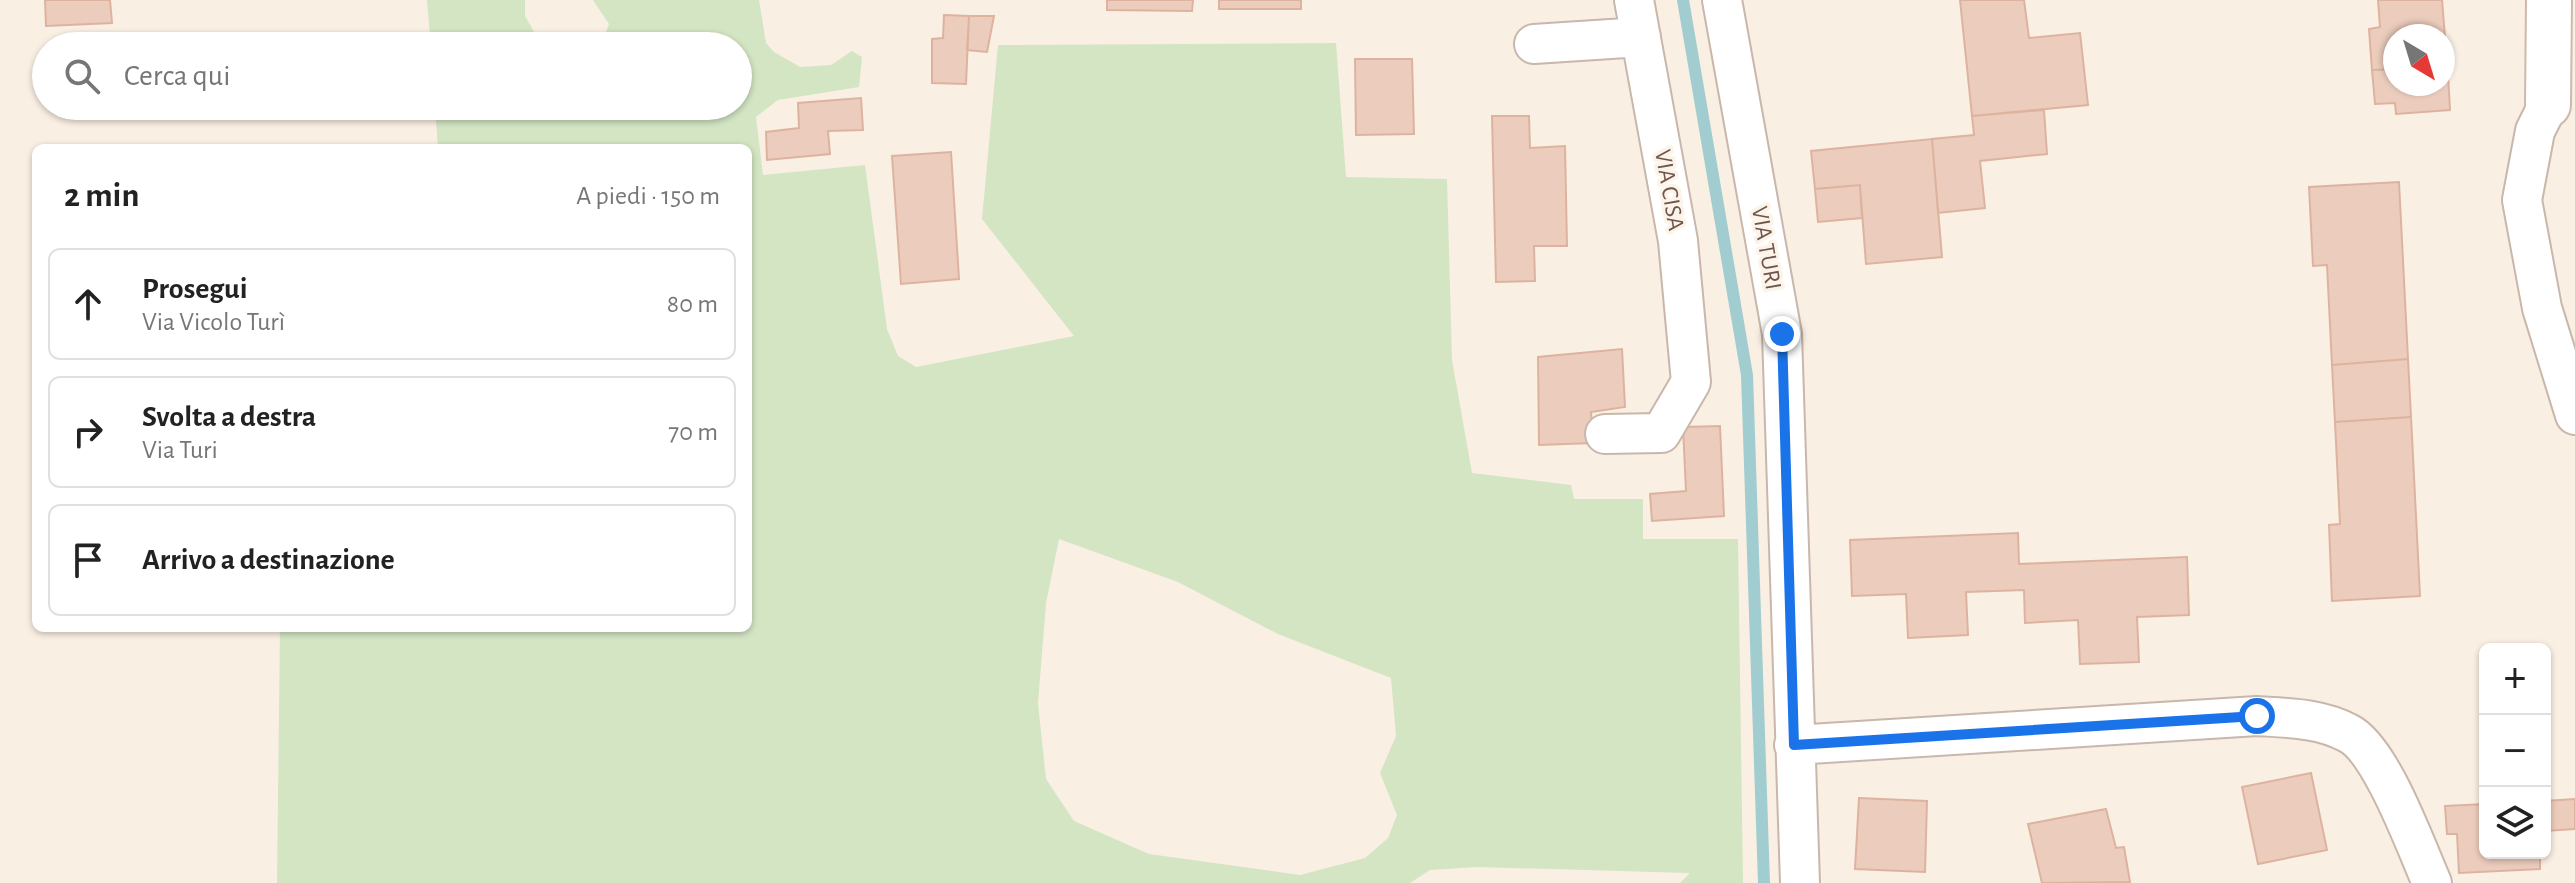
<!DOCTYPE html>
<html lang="it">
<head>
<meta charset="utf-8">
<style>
  :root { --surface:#fff; --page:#f2f2f2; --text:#222; --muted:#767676; --line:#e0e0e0 }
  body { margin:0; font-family:"Alegreya Sans",sans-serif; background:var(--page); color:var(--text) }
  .controls { position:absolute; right:24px; bottom:24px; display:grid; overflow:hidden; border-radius:12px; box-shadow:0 2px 6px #0004 }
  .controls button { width:72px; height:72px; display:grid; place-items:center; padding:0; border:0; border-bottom:2px solid var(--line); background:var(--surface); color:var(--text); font:40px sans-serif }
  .compass { position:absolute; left:2383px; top:24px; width:72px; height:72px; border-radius:50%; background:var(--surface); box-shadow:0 2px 6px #0004; rotate:142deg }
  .stop { position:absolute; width:24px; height:24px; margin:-18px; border:6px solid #1a73e8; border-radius:50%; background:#fff }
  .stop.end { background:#1a73e8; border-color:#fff; box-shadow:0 2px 8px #0008 }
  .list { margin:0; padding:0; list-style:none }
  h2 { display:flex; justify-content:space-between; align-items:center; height:104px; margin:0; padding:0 32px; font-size:34px }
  h2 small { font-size:26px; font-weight:400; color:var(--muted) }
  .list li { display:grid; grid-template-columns:52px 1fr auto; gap:24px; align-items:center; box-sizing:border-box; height:112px; margin:0 16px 16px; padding:0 16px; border:2px solid var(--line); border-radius:12px }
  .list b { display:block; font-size:30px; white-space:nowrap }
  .list p { margin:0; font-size:26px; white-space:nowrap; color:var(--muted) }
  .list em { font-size:26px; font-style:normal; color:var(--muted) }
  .icon { flex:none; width:44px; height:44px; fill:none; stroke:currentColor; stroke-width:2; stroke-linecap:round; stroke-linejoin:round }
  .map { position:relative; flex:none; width:2575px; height:883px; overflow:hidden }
  .search { position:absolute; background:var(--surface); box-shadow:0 2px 6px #0004; left:32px; top:32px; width:720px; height:88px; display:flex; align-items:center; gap:20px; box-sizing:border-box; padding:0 28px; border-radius:44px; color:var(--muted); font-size:30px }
  .panel { position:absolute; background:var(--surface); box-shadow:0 2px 6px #0004; left:32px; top:144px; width:720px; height:488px; border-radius:12px }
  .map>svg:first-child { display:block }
</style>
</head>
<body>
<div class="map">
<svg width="2575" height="883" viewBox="0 0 2575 883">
  <rect width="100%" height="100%" fill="#faefe3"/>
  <path fill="#d3e5c3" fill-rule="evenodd" d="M427 0H525V16L542 46H431Z
    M593 0H759L766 43 774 52 800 67 831 65 852 51 862 57 859 87 778 100 756 117 763 175 865 165 887 329 898 356 916 367 1074 336 982 219 998 45 1336 43 1346 177 1447 179 1452 360 1472 473 1571 485 1574 499H1643V539H1738L1743 883H1680L1690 873 1477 867 1430 870 1410 883H277L280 628H748V148H438L435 106H738V46H601L609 24ZM1059 539 1178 582 1278 634 1391 678 1396 736 1380 773 1397 815 1388 838 1365 858 1300 875 1149 854 1074 821 1046 779 1038 703 1046 603Z"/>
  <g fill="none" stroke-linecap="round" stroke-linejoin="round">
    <path stroke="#a1cdd1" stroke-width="12" d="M1683 0 1747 375 1764 883"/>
  </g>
  <path fill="#eccdbd" stroke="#ddb39f" stroke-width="2" d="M45 0H110L112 23 46 26Z
    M1107 0H1193L1192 11 1107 10Z
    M1219 0H1301V9H1219Z
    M1960 0H2024L2029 38 2080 33 2088 105 1972 116Z
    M2378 0H2442L2448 74H2443V36H2395V69L2372 70 2369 29 2380 27Z
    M944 15 969 16 966 84 932 83V39L943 38Z
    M969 16H994L987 52 967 50Z
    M1355 59H1412L1414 134 1356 135Z
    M2395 69V84H2443V74H2448L2450 110 2396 114 2395 103 2375 104 2372 70Z
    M861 98 863 130 828 131 830 154 767 160 766 132 799 128 798 103Z
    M2044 110 2047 154 1980 161 1985 208 1938 213 1932 139 1974 135 1972 116Z
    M1492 116H1529L1530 148 1565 146 1567 246H1534L1535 281 1496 282Z
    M1932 139 1942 257 1866 264 1860 185 1815 189 1811 151Z
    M951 152 959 279 901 284 892 156Z
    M2399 182 2408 359 2332 365 2327 265 2313 266 2309 187Z
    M1860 185 1862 218 1818 222 1815 189Z
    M1622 349 1625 407 1591 412 1593 443 1539 445 1538 357Z
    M2408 359 2411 417 2335 422 2332 365Z
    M2411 417 2420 596 2332 601 2329 525 2340 524 2335 422Z
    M1720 426 1724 516 1652 521 1650 494 1686 491 1683 427Z
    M2018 533 2019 564 2187 557 2189 615 2137 617 2139 662 2080 664 2078 620 2025 623 2024 590 1966 592 1968 635 1908 638 1906 594 1852 596 1850 540Z
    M2311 773 2327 850 2258 864 2242 787Z
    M1859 798 1927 801 1925 872 1855 869Z
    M2575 799V829L2545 831V801Z
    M2485 804V853H2540V869L2459 873 2457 834H2447L2445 806Z
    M2106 809 2116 848 2124 847 2130 882 2042 883 2028 824Z"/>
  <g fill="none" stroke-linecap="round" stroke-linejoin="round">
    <defs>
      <path id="street" d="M1722 0 1782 334 1800 883
        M1534 44 1641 37
        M2548 105 2535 131 2522 200 2542 308 2575 415
        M1605 434 1661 433 1691 382 1678 241 1634 0
        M1794 745 2257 716C2288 718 2320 718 2348 733 2381 749 2416 847 2432 883"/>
      <path id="secondary" d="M2548 105 2549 0"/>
    </defs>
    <use href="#street" stroke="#c9b7ab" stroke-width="42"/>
    <use href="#secondary" stroke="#ceb9ab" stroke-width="48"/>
    <use href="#street" stroke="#fff" stroke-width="38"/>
    <use href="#secondary" stroke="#fff" stroke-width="44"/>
  </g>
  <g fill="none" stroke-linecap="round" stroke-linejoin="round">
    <path stroke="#1a73e8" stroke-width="10" d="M1782 334 1794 745 2257 716"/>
  </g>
  <g text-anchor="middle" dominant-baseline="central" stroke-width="7" stroke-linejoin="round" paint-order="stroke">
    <g font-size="24" fill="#6f564c" stroke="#fdf4e9">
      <text transform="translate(1669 190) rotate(80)">VIA CISA</text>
      <text transform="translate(1766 248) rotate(80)">VIA TURI</text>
    </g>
  </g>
</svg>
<div class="controls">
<button>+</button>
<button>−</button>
<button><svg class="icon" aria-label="layers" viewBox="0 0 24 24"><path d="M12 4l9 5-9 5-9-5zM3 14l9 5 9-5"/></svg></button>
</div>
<svg class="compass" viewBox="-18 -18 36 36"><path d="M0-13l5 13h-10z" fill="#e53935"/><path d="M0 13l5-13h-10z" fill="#767676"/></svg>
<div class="stop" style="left:2257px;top:716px"></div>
<div class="stop end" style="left:1782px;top:334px"></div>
<div class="search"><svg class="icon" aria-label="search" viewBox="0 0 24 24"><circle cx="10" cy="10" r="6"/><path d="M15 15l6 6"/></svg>Cerca qui</div>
<section class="panel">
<h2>2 min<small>A piedi · 150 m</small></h2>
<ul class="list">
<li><svg class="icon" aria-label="ahead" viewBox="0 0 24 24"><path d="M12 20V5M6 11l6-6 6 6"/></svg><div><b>Prosegui</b><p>Via Vicolo Turì</p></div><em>80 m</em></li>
<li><svg class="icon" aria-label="right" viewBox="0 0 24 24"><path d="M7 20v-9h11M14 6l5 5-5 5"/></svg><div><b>Svolta a destra</b><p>Via Turi</p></div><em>70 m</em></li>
<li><svg class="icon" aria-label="arrive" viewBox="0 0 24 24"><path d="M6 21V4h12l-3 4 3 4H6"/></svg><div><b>Arrivo a destinazione</b></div></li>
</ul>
</section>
</div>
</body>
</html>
